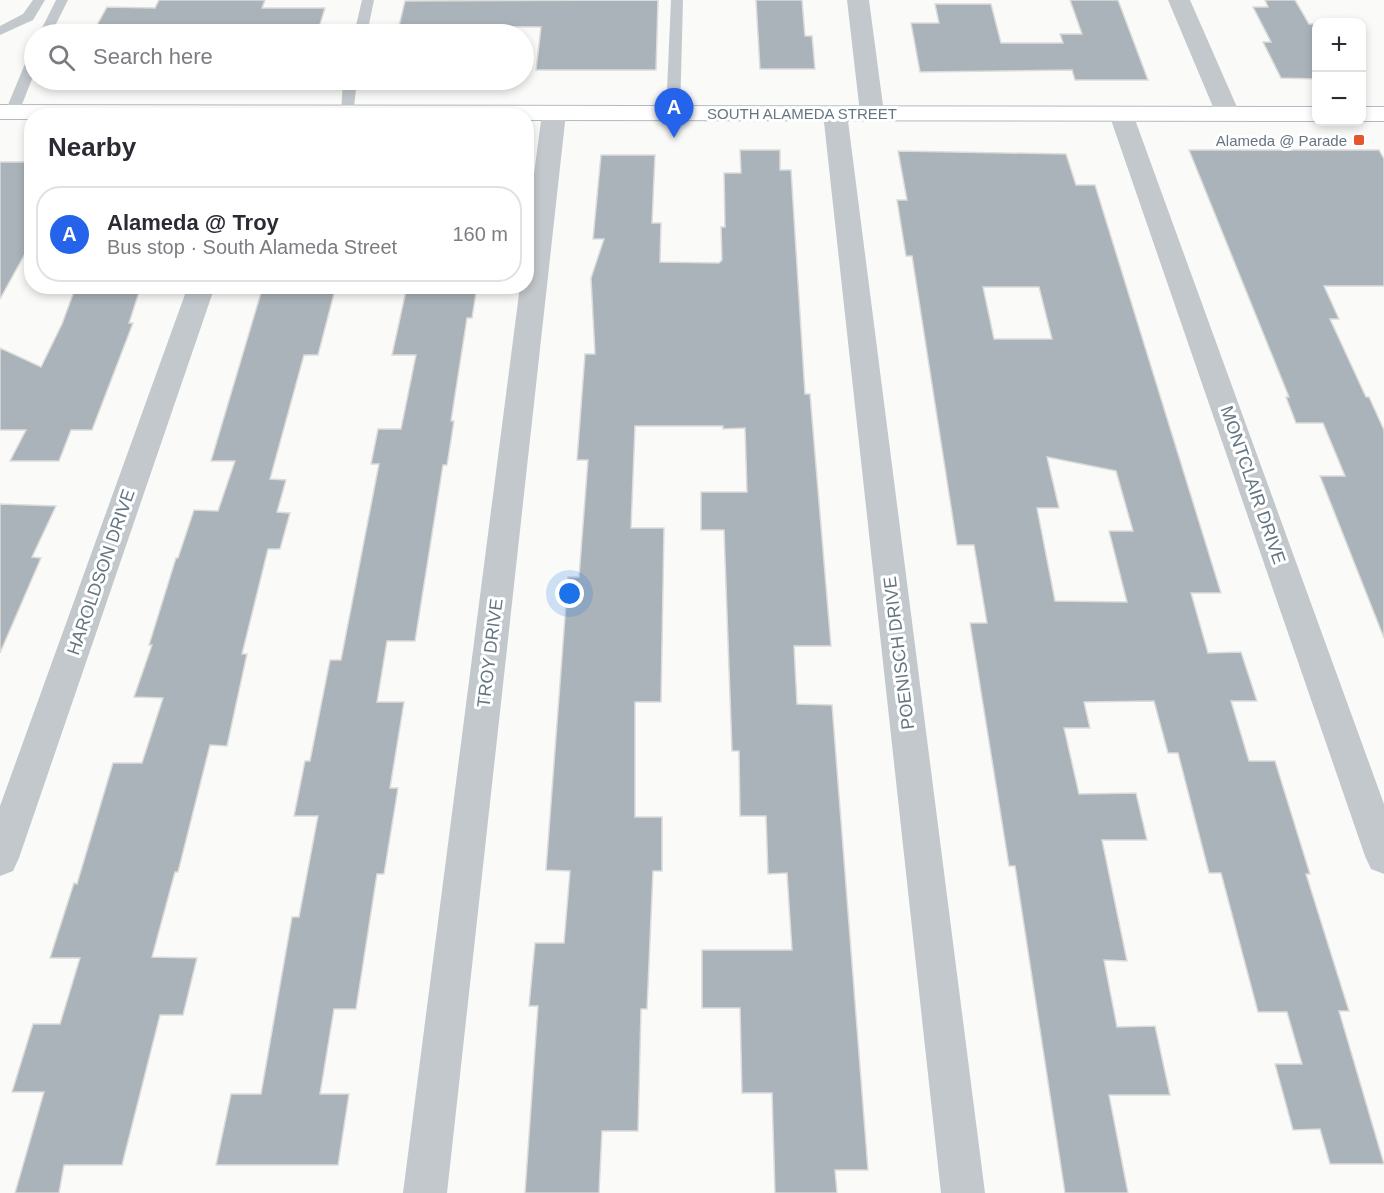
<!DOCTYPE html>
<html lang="en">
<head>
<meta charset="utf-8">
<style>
  :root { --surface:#fff; --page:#f2f2f3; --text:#2b2b33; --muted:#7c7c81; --line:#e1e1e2; --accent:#2563eb }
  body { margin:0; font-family:Helvetica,sans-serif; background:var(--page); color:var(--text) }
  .controls { position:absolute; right:18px; top:18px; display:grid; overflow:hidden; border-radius:12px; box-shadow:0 3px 9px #0003 }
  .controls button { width:54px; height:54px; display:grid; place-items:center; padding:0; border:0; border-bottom:2px solid var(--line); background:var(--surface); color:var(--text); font:30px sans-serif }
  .you { position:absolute; left:570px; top:594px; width:21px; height:21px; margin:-15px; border:4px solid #fff; border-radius:50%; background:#1a73e8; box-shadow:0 0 0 9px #1a73e833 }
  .badge { display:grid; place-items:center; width:39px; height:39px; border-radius:50%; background:var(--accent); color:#fff; font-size:20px; font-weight:700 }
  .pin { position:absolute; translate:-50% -50px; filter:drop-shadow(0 2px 3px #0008) }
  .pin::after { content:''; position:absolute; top:32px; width:21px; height:18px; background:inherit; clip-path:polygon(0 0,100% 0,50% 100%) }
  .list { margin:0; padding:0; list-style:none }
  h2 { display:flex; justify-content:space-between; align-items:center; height:78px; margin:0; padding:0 24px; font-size:26px }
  h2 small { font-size:20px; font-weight:400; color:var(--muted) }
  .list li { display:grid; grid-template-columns:39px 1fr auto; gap:18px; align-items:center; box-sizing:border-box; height:96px; margin:0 12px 12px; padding:0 12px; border:2px solid var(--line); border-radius:24px }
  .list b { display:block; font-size:22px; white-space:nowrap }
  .list p { margin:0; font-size:20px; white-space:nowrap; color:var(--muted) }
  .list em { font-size:20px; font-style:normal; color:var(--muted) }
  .icon { flex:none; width:33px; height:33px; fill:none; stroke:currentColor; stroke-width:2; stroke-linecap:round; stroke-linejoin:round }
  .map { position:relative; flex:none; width:1384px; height:1193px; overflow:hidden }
  .search { position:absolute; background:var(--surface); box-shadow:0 3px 9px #0003; left:24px; top:24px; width:510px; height:66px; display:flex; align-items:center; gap:15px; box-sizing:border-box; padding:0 21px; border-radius:33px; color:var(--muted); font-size:22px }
  .panel { position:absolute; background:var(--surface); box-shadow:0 3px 9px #0003; left:24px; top:108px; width:510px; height:186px; border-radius:24px }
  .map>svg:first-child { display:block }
</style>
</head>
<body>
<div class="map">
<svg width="1384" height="1193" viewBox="0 0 1384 1193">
  <rect width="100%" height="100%" fill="#fafaf8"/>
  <path fill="#aab3b9" stroke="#dcdcda" stroke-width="1.5" fill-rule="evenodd" d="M159 0H265L262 8H325L317 34H92L107 7 155 8Z
    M658 0 656 70H536L541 27 399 26 405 1Z
    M756 0H802L805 36H812L815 69H760Z
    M1070 0H1118L1148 80H1075L1072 70 920 72 911 23H939L935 4H991L1001 43H1063L1060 34H1082Z
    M1265 0H1295L1309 24H1317V79L1281 78 1263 42H1271L1253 7H1268Z
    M740 150H780V170H791L805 394H810L831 646H794L797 704 832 705 868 1170H835L837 1193H775L772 1093H742L740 1008H702V950H792L787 873 768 874 766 816H740L739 751H732L724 530H701V492H747L745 428 723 429V426H635L631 528H664L661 702H635V817H662V871H653L647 1009H641L638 1131H602L599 1193H525L538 1006H529L535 943H564L570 871 546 870 568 577H579L588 460H577L585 354H595L591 278 604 239H593L601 155H655L652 223H661L660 262 719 263 722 260 721 227H725L724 173H741Z
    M1189 150H1379L1384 159V286H1324L1339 319H1330L1366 397H1369L1384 430V638L1320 476H1345L1323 423H1296L1286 397H1289Z
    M898 151 1066 154 1076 185H1095L1221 593H1191L1208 653 1241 652 1257 701H1231L1249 761H1275L1310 874H1306L1349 1011H1339L1384 1164H1330L1320 1129 1293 1130 1275 1064H1302L1287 1012H1258L1221 873H1209L1178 753H1168L1154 701 1084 702 1090 728H1064L1079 794 1136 793 1147 840H1102L1127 961 1104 960 1117 1027 1155 1026 1170 1095H1109L1128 1193H1065L1015 866H1009L970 623H987L974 545H957L912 256H906L897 200H907ZM983 287H1039L1052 339H994ZM1047 457 1116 471 1133 531H1109L1127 602 1055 601 1037 508H1059Z
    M0 162H32V241L0 299Z
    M76 286H141L129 323H133L92 430H71L59 461H10L26 430H0V348L41 367 62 324Z
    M263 286H336L318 355H304L270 479 286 480 277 512 290 513 280 549H268L242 654H247L227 746 210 745 178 872H175L152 957 197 958 183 1015H160L122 1165H64L59 1193H15L44 1092H12L33 1024H60L80 958H50L74 883 77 884 113 763H142L163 698 134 697 152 645H149L176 558H178L194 510 218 511 235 461H211Z
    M407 286H477L472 318H467L451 421H454L447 465H443L415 641H387L377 702H404L390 788H398L384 874H377L356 1009H334L320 1094H349L338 1165H216L231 1094H261L292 917H299L318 816H294L305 761H310L330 660H341L379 464H371L378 429H401L416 355H392Z
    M0 504 56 506 32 557 41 558 0 653Z"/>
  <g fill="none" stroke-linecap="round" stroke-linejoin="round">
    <defs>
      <path id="secondary" d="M0 105 1316 107V121L526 120V116H32V119H0Z
        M1362 107H1384V121H1362Z"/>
    </defs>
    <use href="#secondary" stroke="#b3babf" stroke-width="2"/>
    <path fill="#c3c8cc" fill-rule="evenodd" d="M33 0H45L33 20 0 35V26L23 14Z
      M56 0H68L51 34H39Z
      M362 0H374L367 34H354Z
      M671 0H683L680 113 673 117 666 113Z
      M34 55V74L19 112 17 115H7L5 112 27 59Z
      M343 80H357L353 116H343L341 113Z"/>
    <path fill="#c3c8cc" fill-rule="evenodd" d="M847 0H869L884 113 880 118H864L860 113Z
      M1168 0H1190L1240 114 1236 119H1220L1216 114Z
      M554 106 562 108 566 113 447 1193H403L520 286H526V235L542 113 546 108Z
      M835 106 843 108 847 113 985 1193H941L823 113 827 108Z
      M1121 107 1129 109 1133 114 1384 804V874L1371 869 1365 856 1109 114 1113 109Z
      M188 286H215L19 858 13 871 0 876V806Z"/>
    <use href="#secondary" fill="#fff" fill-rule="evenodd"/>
  </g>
  <rect fill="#e4572e" stroke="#fff" stroke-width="2" x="1353" y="134" width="12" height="12" rx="3"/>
  <g text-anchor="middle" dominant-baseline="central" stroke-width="6" stroke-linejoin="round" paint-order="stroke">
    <g font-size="15" fill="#657683" stroke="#fff">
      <text x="802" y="113">SOUTH ALAMEDA STREET</text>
    </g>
    <g font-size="15" fill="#657683" stroke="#fff" text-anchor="end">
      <text x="1347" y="140">Alameda @ Parade</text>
    </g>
    <g font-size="18" fill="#657683" stroke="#fff">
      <text transform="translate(1253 485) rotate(71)">MONTCLAIR DRIVE</text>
      <text transform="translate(101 572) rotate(-71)">HAROLDSON DRIVE</text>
      <text transform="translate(490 653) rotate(-83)">TROY DRIVE</text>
      <text transform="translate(899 653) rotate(-97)">POENISCH DRIVE</text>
    </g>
  </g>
</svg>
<div class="controls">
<button>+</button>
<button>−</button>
</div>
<div class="you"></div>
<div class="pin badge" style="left:674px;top:138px">A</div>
<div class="search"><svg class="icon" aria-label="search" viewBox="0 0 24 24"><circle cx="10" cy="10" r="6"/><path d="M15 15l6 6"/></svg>Search here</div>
<section class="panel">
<h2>Nearby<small></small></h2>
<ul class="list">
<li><span class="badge">A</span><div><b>Alameda @ Troy</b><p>Bus stop · South Alameda Street</p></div><em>160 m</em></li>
</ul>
</section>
</div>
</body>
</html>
